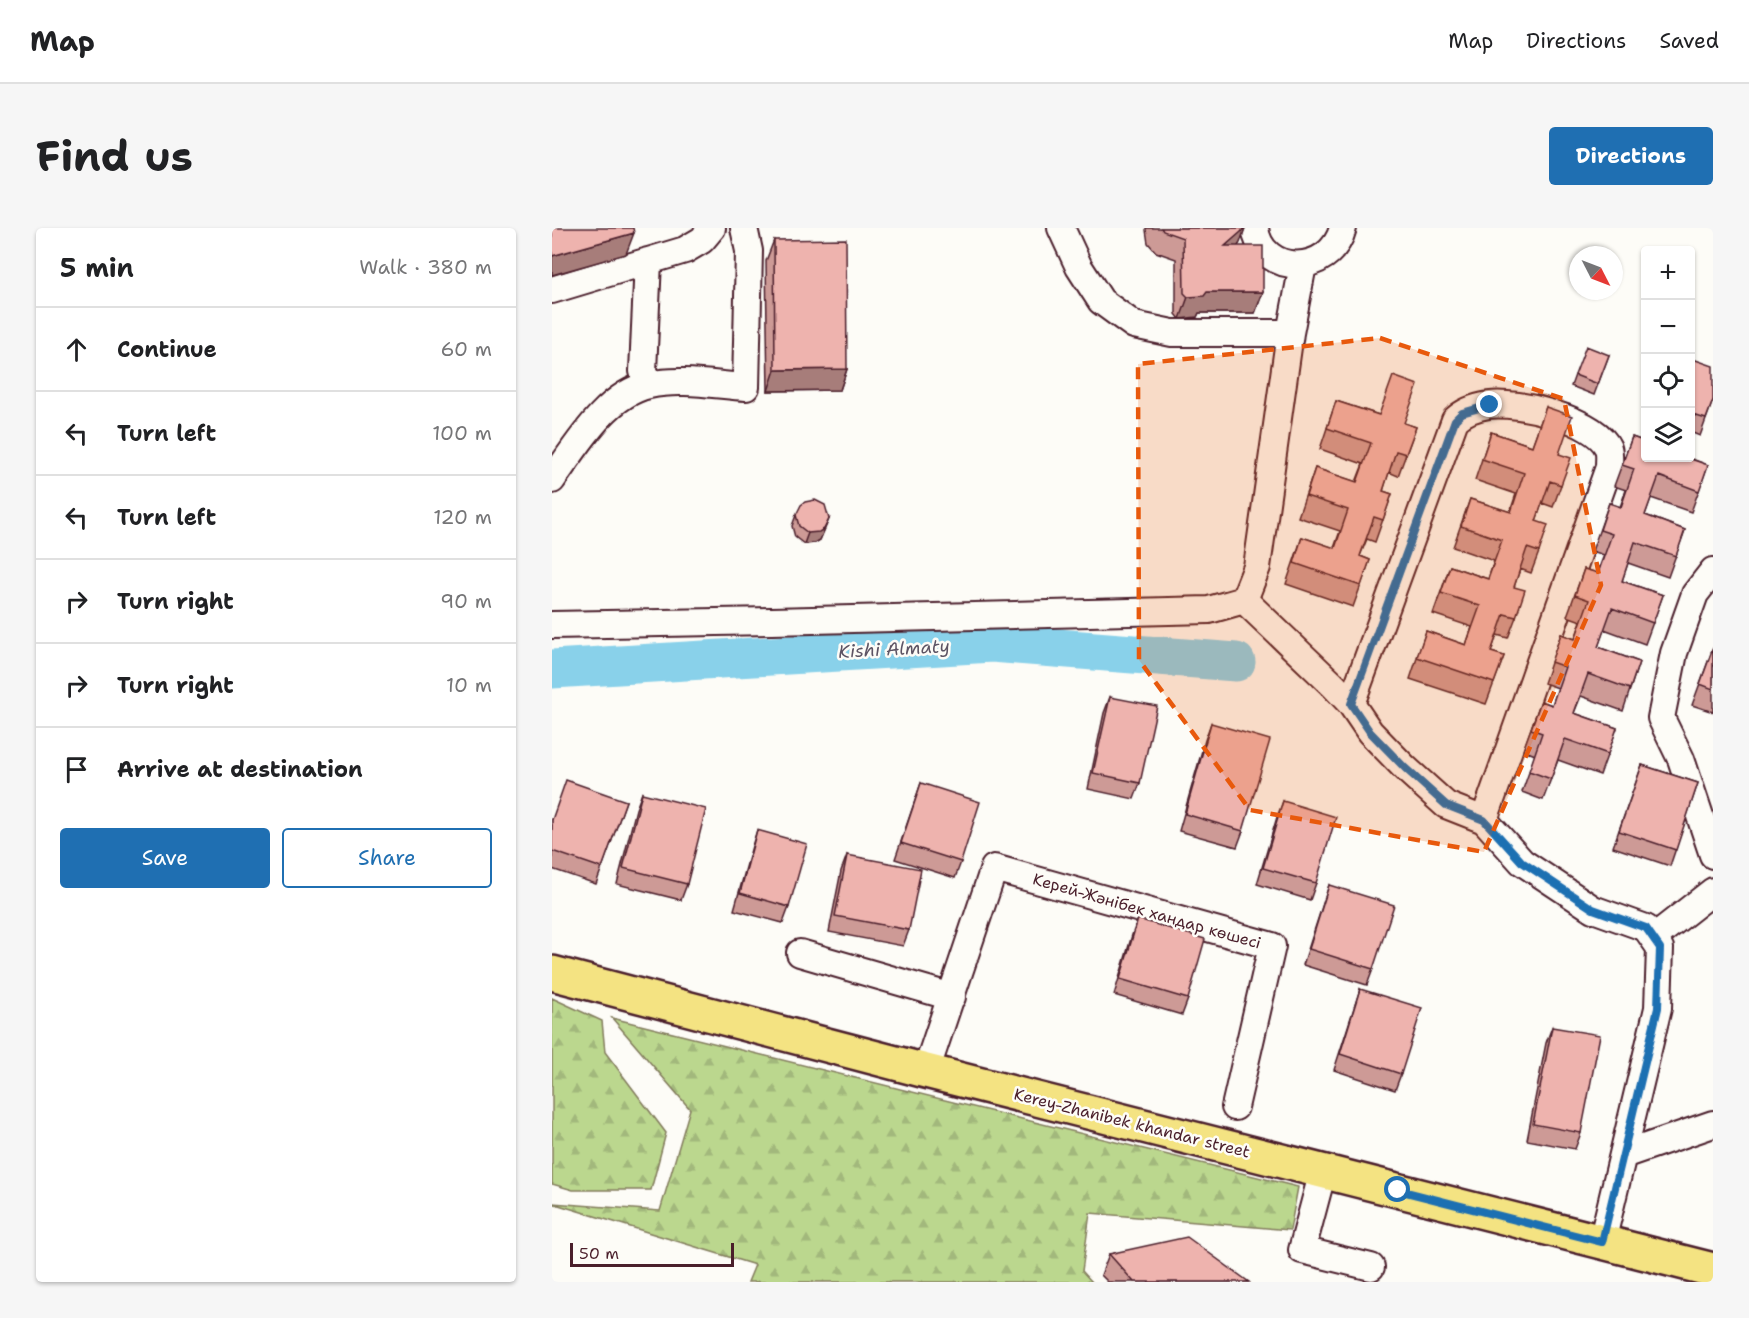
<!DOCTYPE html>
<html lang="en">
<head>
<meta charset="utf-8">
<style>
  :root { --surface:#fff; --page:#f6f6f6; --text:#202124; --muted:#757577; --line:#e0e0e0; --accent:#1f6fb2 }
  body { margin:0; font-family:"Shantell Sans",sans-serif; background:var(--page); color:var(--text) }
  .controls { position:absolute; right:18px; top:18px; display:grid; overflow:hidden; border-radius:6px; box-shadow:0 2px 4px #0004 }
  .controls button { width:54px; height:54px; display:grid; place-items:center; padding:0; border:0; border-bottom:2px solid var(--line); background:var(--surface); color:var(--text); font:30px sans-serif }
  .compass { position:absolute; left:1017px; top:18px; width:54px; height:54px; border-radius:50%; background:var(--surface); box-shadow:0 2px 4px #0004; rotate:132deg }
  .scale { position:absolute; left:18px; bottom:15px; width:164px; box-sizing:border-box; padding-left:6px; border:3px solid #4a1f2b; border-top:0; font-size:16px; line-height:21px; white-space:nowrap; color:#4a1f2b; -webkit-text-stroke:4px #fdfcf7; paint-order:stroke }
  .stop { position:absolute; width:18px; height:18px; margin:-14px; border:4px solid #1f6fb2; border-radius:50%; background:#fff }
  .stop.end { background:#1f6fb2; border-color:#fff; box-shadow:0 2px 6px #0008 }
  .list { margin:0; padding:0; list-style:none }
  h2 { display:flex; justify-content:space-between; align-items:center; height:78px; margin:0; padding:0 24px; font-size:26px }
  h2 small { font-size:20px; font-weight:400; color:var(--muted) }
  .list li { display:grid; grid-template-columns:39px 1fr auto; gap:18px; align-items:center; box-sizing:border-box; height:84px; padding:0 24px; border-top:2px solid var(--line) }
  .list b { display:block; font-size:22px; white-space:nowrap }
  .list em { font-size:20px; font-style:normal; color:var(--muted) }
  .actions { display:flex; gap:12px; padding:18px 24px }
  .actions a { flex:1; padding:14px 0; border:2px solid var(--accent); border-radius:6px; text-align:center; font-size:21px; color:var(--accent) }
  .actions .main { background:var(--accent); color:#fff }
  .icon { flex:none; width:33px; height:33px; fill:none; stroke:currentColor; stroke-width:2; stroke-linecap:round; stroke-linejoin:round }
  .map { position:relative; flex:none; width:1161px; height:1054px; overflow:hidden; border-radius:6px }
  header { display:flex; align-items:center; gap:36px; box-sizing:border-box; height:84px; padding:0 30px; background:var(--surface); border-bottom:2px solid var(--line) }
  header strong { font-size:28px }
  nav { display:flex; gap:33px; margin-inline-start:auto; font-size:21px }
  .intro { display:flex; align-items:center; justify-content:space-between; box-sizing:border-box; height:144px; padding:0 36px }
  h1 { margin:0; font-size:42px }
  .button { padding:15px 27px; border-radius:6px; background:var(--accent); color:#fff; font-size:21px; font-weight:700 }
  main { display:flex; gap:36px; padding:0 36px }
  aside { flex:1; background:var(--surface); border-radius:6px; box-shadow:0 2px 4px #0004 }
  .map>svg:first-child { display:block }
</style>
</head>
<body>
<header>
<strong>Map</strong>
<nav><a>Map</a><a>Directions</a><a>Saved</a></nav>
</header>
<div class="intro"><h1>Find us</h1><a class="button">Directions</a></div>
<main>
<aside>
<h2>5 min<small>Walk · 380 m</small></h2>
<ul class="list">
<li><svg class="icon" aria-label="ahead" viewBox="0 0 24 24"><path d="M12 20V5M6 11l6-6 6 6"/></svg><div><b>Continue</b></div><em>60 m</em></li>
<li><svg class="icon" aria-label="left" viewBox="0 0 24 24"><path d="M17 20v-9H6M10 6l-5 5 5 5"/></svg><div><b>Turn left</b></div><em>100 m</em></li>
<li><svg class="icon" aria-label="left" viewBox="0 0 24 24"><path d="M17 20v-9H6M10 6l-5 5 5 5"/></svg><div><b>Turn left</b></div><em>120 m</em></li>
<li><svg class="icon" aria-label="right" viewBox="0 0 24 24"><path d="M7 20v-9h11M14 6l5 5-5 5"/></svg><div><b>Turn right</b></div><em>90 m</em></li>
<li><svg class="icon" aria-label="right" viewBox="0 0 24 24"><path d="M7 20v-9h11M14 6l5 5-5 5"/></svg><div><b>Turn right</b></div><em>10 m</em></li>
<li><svg class="icon" aria-label="arrive" viewBox="0 0 24 24"><path d="M6 21V4h12l-3 4 3 4H6"/></svg><div><b>Arrive at destination</b></div></li>
</ul>
<div class="actions"><a class="main">Save</a><a>Share</a></div>
</aside>
<div class="map">
<svg width="1161" height="1054" viewBox="0 0 1161 1054">
  <defs>
    <pattern id="forest-firs" width="22" height="20" patternUnits="userSpaceOnUse" patternTransform="scale(1.5)"><rect width="22" height="20" fill="#bbd78e"/><path d="M5 1l3.5 6h-7zM16 11l3.5 6h-7z" fill="#a2b87b"/></pattern>
  </defs>
  <rect width="100%" height="100%" fill="#fdfcf7"/>
  <filter id="ink" filterUnits="userSpaceOnUse"><feTurbulence type="fractalNoise" baseFrequency=".0167" numOctaves="2"/><feDisplacementMap in="SourceGraphic" scale="12" xChannelSelector="R" yChannelSelector="G"/><feConvolveMatrix kernelMatrix="1 2 1 2 8 2 1 2 1" color-interpolation-filters="sRGB"/></filter>
  <g filter="url(#ink)">
    <path fill="url(#forest-firs)" stroke="#827b5c" stroke-width="1.5" d="M0 770 50 793 53 824 114 905 99 962H21L0 956Z
      M60 790 746 959 738 1002 538 985 530 1043 540 1054H196L203 1037 0 975 108 983 138 881Z"/>
    <g fill="none" stroke-linecap="round" stroke-linejoin="round">
      <path stroke="#89d1ea" stroke-width="39" d="M0 441 440 415 684 434"/>
      <defs>
        <path id="minor" d="M509 0 527 39 549 73 582 97 620 105H738
          M703 0C709 48 778 49 791 0
          M0 62 133 22 150 12 160 0
          M95 157 91 143 96 33
          M0 252C24 219 54 166 97 157 128 150 163 157 194 159L197 23 192 0
          M1161 343 1143 366 1122 425 1109 490 1129 531 1161 627
          M692 372 705 339 738 105 751 37
          M0 397 220 393 657 382 692 372 781 457 799 476
          M932 592 894 577 853 540 818 504 799 476 903 192C911 184 924 179 937 177 965 173 1043 191 1056 220 1058 225 1057 233 1057 239L932 592 970 634 1041 681 1094 700 1108 720 1106 780 1050 1014
          M1101 710 1161 663
          M248 725 400 769
          M374 843 442 640 720 718 683 879
          M1071 927 1161 896
          M771 943 750 1022 819 1039"/>
        <path id="major" d="M0 745 374 843 1161 1042"/>
      </defs>
      <use href="#minor" stroke="#4a1f2b" stroke-width="30"/>
      <use href="#major" stroke="#4a1f2b" stroke-width="38"/>
      <use href="#minor" stroke="#fdfcf7" stroke-width="26"/>
      <use href="#major" stroke="#f4e382" stroke-width="33"/>
    </g>
    <path fill="#cd9a96" stroke="#4a1f2b" stroke-width="1.5" d="M594 0H693L686 18 711 64 703 85H647L645 89 628 91 624 86V31L604 24 596 15 594 2Z
      M222 12 295 141 288 162 216 163 214 33Z
      M1057 127 1042 167 1019 158 1023 147Z
      M1138 130 1161 172 1148 208 1138 204Z
      M784 173 864 199 846 248 837 244 831 263 840 266 823 314 815 311 808 328 818 332 801 379 734 356 750 309 782 320 788 303 746 289 763 240 804 254 811 236 768 221Z
      M994 179 1007 226 1009 257 1001 279 990 275 984 293 987 324 979 345 968 341 962 359 964 389 956 410 945 407 939 424 952 428 934 476 858 451 874 403 914 417 920 399 881 386 898 338 936 351 942 333 901 319 918 271 958 284 964 266 923 252 939 204 980 218Z
      M1080 209 1156 237 1139 284 1099 270 1093 287 1133 302 1116 349 1076 335 1070 353 1111 367 1093 416 1052 401 1046 419 1087 434 1071 483 1029 468 1022 485 1065 500 1048 547 1006 532 991 572 970 564 983 527 971 522 989 473 1000 477 1006 460 992 455 1009 406 1023 411 1029 393 1015 388 1032 341 1045 345 1052 327 1040 323 1057 275 1068 279 1074 262 1062 258Z
      M244 287 277 291 268 312 263 315 252 316 243 309 240 298Z
      M1161 420V484L1140 477Z
      M558 469 588 555 582 571 536 561 552 485Z
      M659 495 691 603 685 619 627 603 653 512Z
      M1090 537 1146 555 1118 638 1061 619Z
      M369 555 409 634 403 650 343 631Z
      M90 565 135 656 129 672 65 656 84 581Z
      M74 573 44 656 0 641V591Z
      M731 573 764 655 758 672 705 656 725 589Z
      M205 602 237 679 231 695 182 682 200 618Z
      M295 627 357 702 351 718 277 704 289 643Z
      M777 657 821 741 815 757 751 737Z
      M586 691 636 771 630 787 562 767 580 707Z
      M808 761 849 846 843 862 782 842Z
      M1000 799 1029 905 1023 921 975 912 994 815Z
      M557 1026 697 1054H556L549 1047Z"/>
    <path fill="#a77d7a" stroke="#4a1f2b" stroke-width="1.5" d="M692 0H693L688 15 681 25 673 18Z
      M82 5 74 26 0 47V28Z
      M655 64H711L703 85H647L645 89 628 91 636 69Z
      M295 141 288 162 216 163 223 142Z
      M277 291 268 312 263 315 252 316 256 305Z"/>
    <path fill="#eeb3ae" stroke="#4a1f2b" stroke-width="1.5" d="M0 0H81L82 5 0 28Z
      M609 0H692L689 4 673 18H711V64H655L652 68 636 69 632 65 631 10 611 3Z
      M294 11 295 141 223 142 222 12Z
      M1034 118 1057 127 1046 156 1023 147Z
      M1138 130 1161 138V172L1154 191 1138 186Z
      M841 148 866 157 852 195 864 199 854 226 844 223 831 263 840 266 831 292 822 289 808 328 818 332 809 358 742 335 750 309 783 320 796 282 754 268 763 240 805 254 819 215 775 200 784 173 827 187Z
      M994 179 1020 188 1007 226 1019 230 1009 257 998 253 984 293 996 297 987 324 975 320 962 359 973 362 964 389 952 386 939 424 952 428 942 455 865 429 874 403 914 417 928 378 889 365 898 338 936 351 950 312 909 298 918 271 959 284 972 245 930 231 939 204 980 218Z
      M1080 209 1094 214V230H1136L1156 237 1147 263 1107 248 1093 287 1133 302 1124 328 1083 314 1070 353 1111 367 1101 395 1060 380 1046 419 1087 434 1078 461 1036 446 1022 485 1065 500 1056 526 1013 511 999 551 977 543 990 505 979 501 989 473 1000 477 1013 439 999 434 1009 406 1023 411 1037 372 1023 367 1032 341 1046 345 1060 306 1048 302 1057 275 1069 279 1082 241 1070 237Z
      M263 272 273 277 277 291 272 301 267 304 256 305 247 298 244 287 249 277 253 274Z
      M1161 420V461L1148 456Z
      M558 469 605 478 588 555 541 545Z
      M659 495 718 512 691 603 633 586Z
      M1090 537 1146 555 1124 622 1067 603Z
      M14 552 74 573 50 640 0 623V592Z
      M369 555 428 574 409 634 349 615Z
      M90 565 154 581 135 656 71 640Z
      M731 573 784 589 764 655 711 640Z
      M205 602 255 616 237 679 188 665Z
      M295 627 369 641 357 702 283 688Z
      M777 657 842 677 821 741 757 721Z
      M586 691 653 711 636 771 568 751Z
      M808 761 870 780 849 846 788 826Z
      M1000 799 1048 807 1029 905 981 896Z
      M635 1009 697 1054H582L557 1026Z"/>
  </g>
  <g fill="none" stroke-linecap="round" stroke-linejoin="round" filter="url(#ink)">
    <path stroke="#1f6fb2" stroke-width="8" d="M846 962 1050 1014 1106 780 1108 720 1094 700 1041 681 970 634 932 592 894 577 853 540 818 504 799 476 903 192 910 185 938 177"/>
  </g>
  <path fill="#e8590c" fill-opacity="0.2" stroke="#e8590c" stroke-width="4.5" stroke-dasharray="12 8" stroke-linejoin="round" d="M828 110 1012 171 1049 357 932 624 698 582 587 432 586 136Z"/>
  <g text-anchor="middle" dominant-baseline="central" stroke-width="5" stroke-linejoin="round" paint-order="stroke">
    <g font-size="16" fill="#4a1f2b" stroke="#fdfcf7">
      <text transform="translate(595 683) rotate(16)">Керей-Жәнібек хандар көшесі</text>
      <text transform="translate(580 895) rotate(14)">Kerey-Zhanibek khandar street</text>
    </g>
    <g font-size="18" font-style="italic" fill="#5d5464" stroke="#fdfcf7">
      <text transform="translate(342 421) rotate(-3)">Kіshі Almaty</text>
    </g>
  </g>
</svg>
<div class="controls">
<button>+</button>
<button>−</button>
<button><svg class="icon" aria-label="locate" viewBox="0 0 24 24"><circle cx="12" cy="12" r="6"/><path d="M12 2v4M12 18v4M2 12h4M18 12h4"/></svg></button>
<button><svg class="icon" aria-label="layers" viewBox="0 0 24 24"><path d="M12 4l9 5-9 5-9-5zM3 14l9 5 9-5"/></svg></button>
</div>
<svg class="compass" viewBox="-18 -18 36 36"><path d="M0-13l5 13h-10z" fill="#e53935"/><path d="M0 13l5-13h-10z" fill="#757577"/></svg>
<div class="scale">50 m</div>
<div class="stop" style="left:846px;top:962px"></div>
<div class="stop end" style="left:938px;top:177px"></div>
</div>
</main>
</body>
</html>
